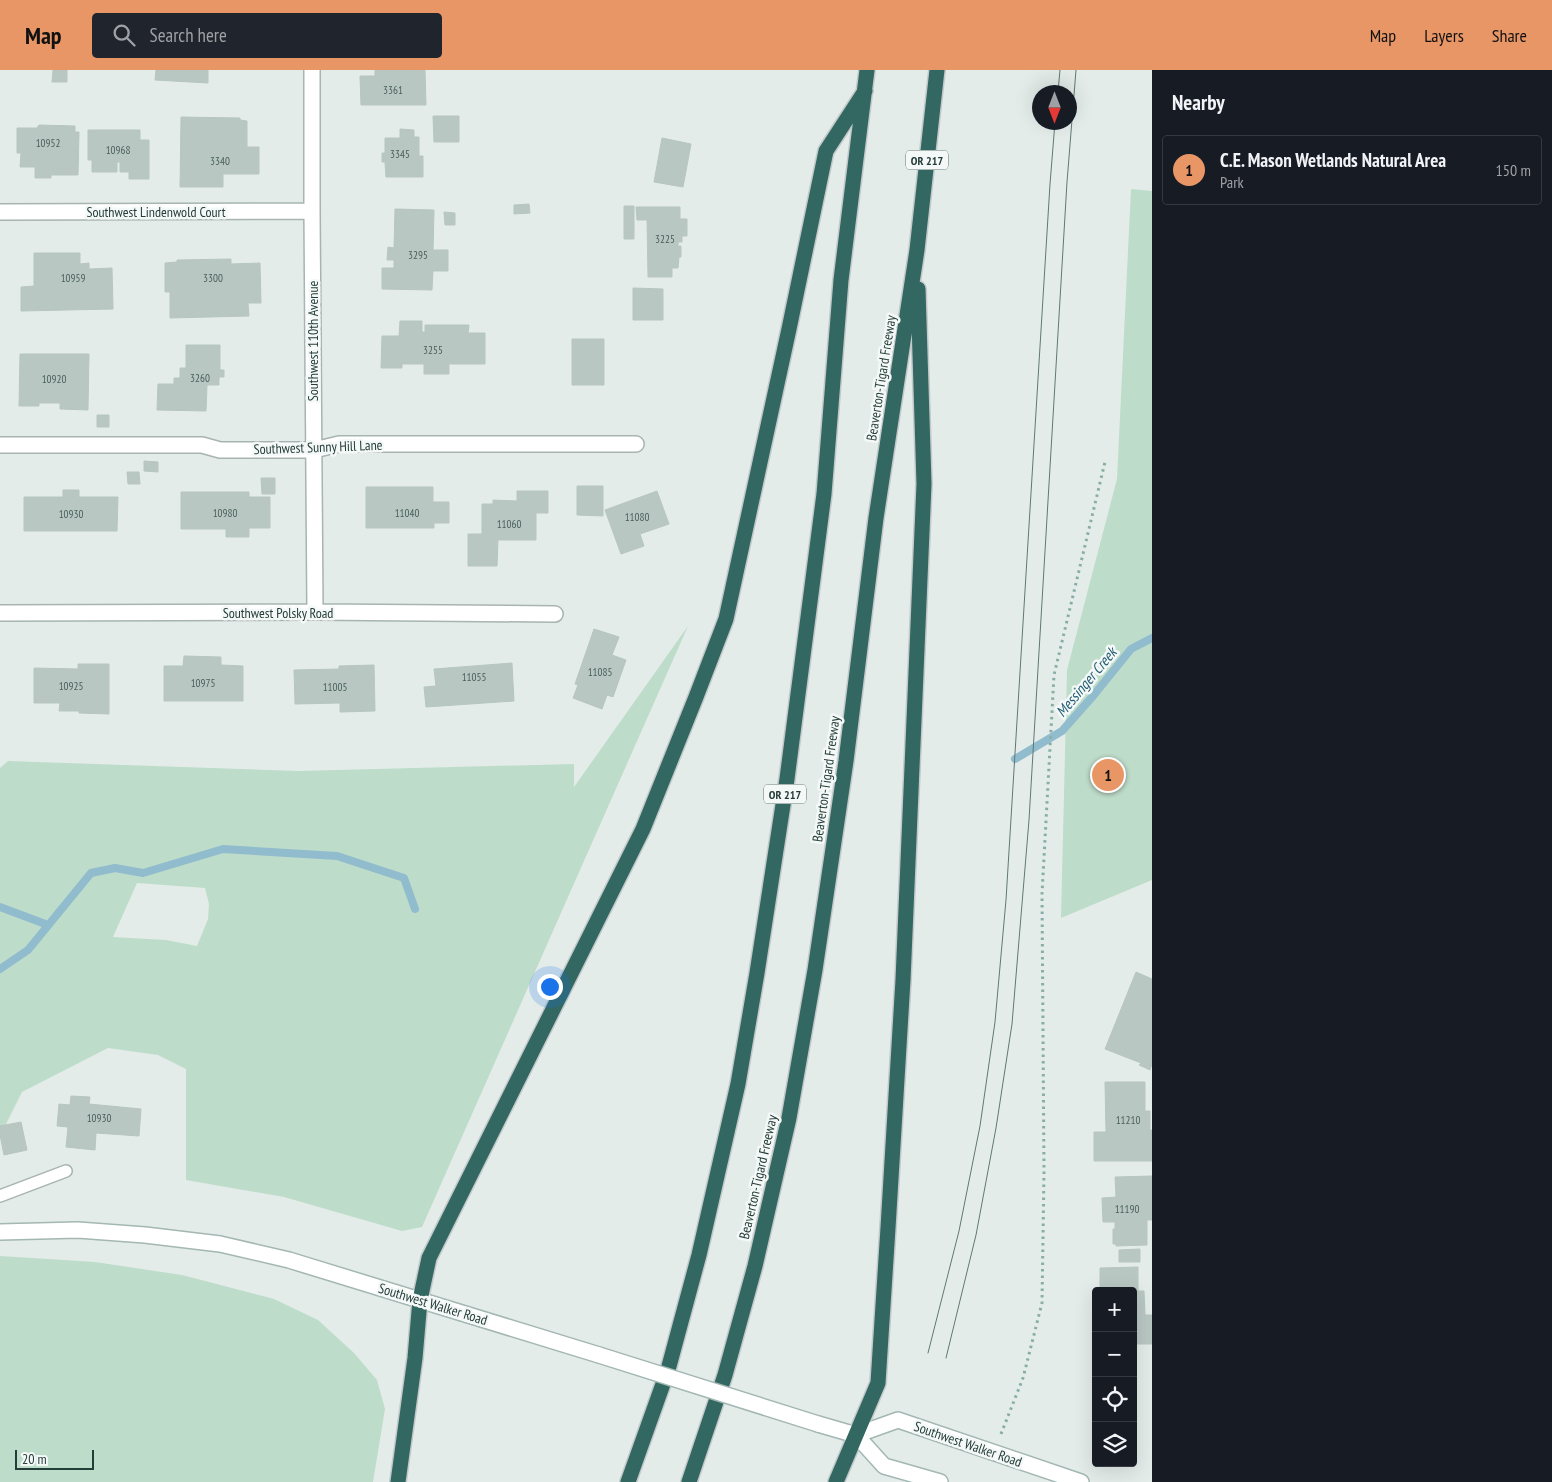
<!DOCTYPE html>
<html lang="en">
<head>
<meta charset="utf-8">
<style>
  :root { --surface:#171b24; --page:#20242c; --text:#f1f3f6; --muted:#9ea1a6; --line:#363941; --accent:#e89666 }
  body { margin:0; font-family:"PT Sans Narrow",sans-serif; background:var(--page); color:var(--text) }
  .controls { position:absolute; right:15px; bottom:15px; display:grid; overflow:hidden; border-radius:5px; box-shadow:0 5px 20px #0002 }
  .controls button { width:45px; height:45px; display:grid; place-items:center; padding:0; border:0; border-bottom:1px solid var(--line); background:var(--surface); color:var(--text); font:25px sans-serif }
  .compass { position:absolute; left:1032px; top:15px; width:45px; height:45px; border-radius:50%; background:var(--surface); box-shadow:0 5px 20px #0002; rotate:180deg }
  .scale { position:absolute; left:15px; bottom:12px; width:79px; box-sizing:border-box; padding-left:5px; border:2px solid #253d39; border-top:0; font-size:14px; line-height:18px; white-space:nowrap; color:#253d39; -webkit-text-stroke:4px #f4f9f7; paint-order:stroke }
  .you { position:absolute; left:549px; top:916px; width:18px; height:18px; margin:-12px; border:4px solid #fff; border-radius:50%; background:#1a73e8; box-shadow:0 0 0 8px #1a73e833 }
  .badge { display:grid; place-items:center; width:32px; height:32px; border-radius:50%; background:var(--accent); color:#111; font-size:16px; font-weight:700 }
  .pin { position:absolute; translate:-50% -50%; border:2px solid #fff; box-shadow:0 1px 5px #0006 }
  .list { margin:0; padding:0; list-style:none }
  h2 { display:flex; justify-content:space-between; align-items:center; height:65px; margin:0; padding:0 20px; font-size:21px }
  h2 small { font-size:16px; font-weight:400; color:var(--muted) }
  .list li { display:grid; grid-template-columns:32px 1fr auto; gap:15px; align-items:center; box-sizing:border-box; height:70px; margin:0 10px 10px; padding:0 10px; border:1px solid var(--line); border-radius:5px }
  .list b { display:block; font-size:19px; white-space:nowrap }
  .list p { margin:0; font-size:16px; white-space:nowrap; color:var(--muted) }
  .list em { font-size:16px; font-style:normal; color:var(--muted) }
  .icon { flex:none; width:28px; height:28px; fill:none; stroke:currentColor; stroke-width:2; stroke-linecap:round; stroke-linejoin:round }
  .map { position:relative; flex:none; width:1152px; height:1412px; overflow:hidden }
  header { display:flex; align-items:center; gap:30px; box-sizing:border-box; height:70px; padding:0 25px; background:var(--accent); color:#111 }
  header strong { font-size:24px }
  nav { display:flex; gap:28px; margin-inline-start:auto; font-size:18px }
  .search { width:350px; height:45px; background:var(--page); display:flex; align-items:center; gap:12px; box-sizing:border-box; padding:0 18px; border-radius:5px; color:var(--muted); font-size:19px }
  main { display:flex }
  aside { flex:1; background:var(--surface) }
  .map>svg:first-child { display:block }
</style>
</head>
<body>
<header>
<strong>Map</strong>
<div class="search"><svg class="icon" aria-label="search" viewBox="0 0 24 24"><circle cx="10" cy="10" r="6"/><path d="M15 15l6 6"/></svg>Search here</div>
<nav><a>Map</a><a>Layers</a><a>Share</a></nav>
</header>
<main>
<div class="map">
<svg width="1152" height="1412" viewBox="0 0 1152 1412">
  <rect width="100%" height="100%" fill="#e4ecea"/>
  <path fill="#bedcca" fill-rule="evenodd" d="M1131 119 1152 121V810L1061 848 1067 600 1117 409Z
    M688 556 422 1157 402 1161 284 1127 186 1110V999L158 985 108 978 22 1022 0 1066V698L8 691 298 701 574 694V717ZM137 813 205 818 209 834 208 849 197 876 166 870 113 867Z
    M0 1186 95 1192 182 1205 274 1229 318 1250 354 1283 377 1310 385 1339 373 1412H0Z"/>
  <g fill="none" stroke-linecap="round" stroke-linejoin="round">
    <path stroke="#90bccd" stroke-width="8" d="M1015 689 1062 661 1093 626 1131 579 1152 568
      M0 837 48 855
      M0 899 28 880 91 803 115 798 143 803 223 779 337 786 404 808 415 839"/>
  </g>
  <path fill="#b9c7c3" stroke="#b7c6c1" d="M53 0H67V12H52Z
    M156 0H208V13L155 10Z
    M375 0H425L426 35H361L360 6H375Z
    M433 46H459V72H434Z
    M181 47 240 48V50L247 51V77H259V104H223V117H180Z
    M39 55 75 56V62H79L78 105H51V108H35V97H20L21 83H17V58H37Z
    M400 59 414 60V67H419V86H423V107H386L385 92H382V83H385V68H400Z
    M88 60H140V70H149V109H129V102H120V92H117V102H92V90H88Z
    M662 68 691 74 683 117 654 112Z
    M529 134 530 143 514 144V135Z
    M624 136H634V169H624Z
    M636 137H680V149H687V166H682V172H678V176H681V187H679L678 198H672V207H648L647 150H637Z
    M395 139 434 140 433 180H448V201H433L432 220 382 219V198H394V190H387L388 177 394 178Z
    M444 142 455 143V155H445Z
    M34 183H80V194L89 193V199L112 198 113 239 21 241V217L34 216Z
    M231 189V194L260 193 261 233H248L249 246 170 248V222H165V193L177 192V190Z
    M633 218 663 219V250H633Z
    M400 251H422V262H425V255H469L468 263H485V294H449V304H424V294H402V298H381L382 266H399Z
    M572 269H604V315H572Z
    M186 275H220V300H224V307H219V315H207L206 341 157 340 158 314H174V308H180V298H186Z
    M20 284H89L88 340 60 339V333H39V336H19Z
    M97 345H109V357H97Z
    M144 391 158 392V402L144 401Z
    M127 402H139L140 414H128Z
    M261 408H275V424H262Z
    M577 416H603V446L577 445Z
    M366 417H433V432H449V453H434V458H366Z
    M63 420H79V427H118L117 461H24V427H63Z
    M517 421H548V443H536V470H498L497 496H468V464H482V434H493V430L517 431Z
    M657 421 669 454 640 464 644 476 621 484 605 440Z
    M181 422H249V427H270V458H249V467H226V459H181Z
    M594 559 619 567 612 585 626 590 613 627 607 625 602 639 573 628 578 615 575 614Z
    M184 586 221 587V595L243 596V631H164V596H183Z
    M512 593 514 631 426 637 424 617 436 616 434 599Z
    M78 594H109V644L79 643V641H59L60 633H34V598L78 599Z
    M374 595 375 641 340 642V633L295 634 294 600 339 599V596Z
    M1136 902 1152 909V994L1150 1000 1139 995 1141 993 1105 979Z
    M1105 1012H1145V1041H1150V1060H1152V1091H1094V1062H1106Z
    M71 1026 90 1027 89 1034 141 1039 139 1066 96 1063 95 1080 66 1077 68 1057 57 1056 59 1034 70 1035Z
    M21 1052 27 1080 4 1085 0 1065V1056Z
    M1152 1106V1150H1147V1175L1116 1176V1174H1113V1159H1115V1152H1103L1102 1128 1116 1127 1115 1107Z
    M1140 1179V1192H1119V1180Z
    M1138 1197V1221H1144L1145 1245H1152V1274H1133V1221H1100V1198Z"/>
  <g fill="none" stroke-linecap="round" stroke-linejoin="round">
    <defs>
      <path id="lane" d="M0 1126 66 1101"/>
      <path id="street" d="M312 0V141L315 542
        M0 142 312 141
        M0 375H202L220 380H314L339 374H636
        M0 543 315 542 555 544"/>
      <path id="secondary" d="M0 1162 78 1160 145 1165 220 1174 289 1190 599 1285
        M818 1354 856 1365 884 1396 940 1412
        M856 1365 898 1350 1081 1412"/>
      <path id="highway" d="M398 1412 415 1288 420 1230 429 1188 643 759 696 627 726 549 789 259 826 81 865 21
        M628 1412 668 1300 699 1185 738 1014 757 903 787 709 824 424 841 210 867 0
        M689 1412 725 1305 755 1196 789 1048 815 900 846 691 876 448 917 180 937 0
        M836 1412 878 1313 888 1158 903 910 924 414 918 219"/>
    </defs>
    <use href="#lane" stroke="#a7b4b1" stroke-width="14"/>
    <use href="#street" stroke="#a7b4b1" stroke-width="18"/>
    <use href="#secondary" stroke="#a3b7b3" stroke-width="18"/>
    <use href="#highway" stroke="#c2c9c8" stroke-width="18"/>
    <path stroke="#87aea6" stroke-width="3" stroke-dasharray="2.5 4" stroke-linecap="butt" d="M1001 1364 1023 1308 1042 1233 1044 1102 1042 824 1054 605 1105 392"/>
    <use href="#lane" stroke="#fff" stroke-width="11"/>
    <use href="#street" stroke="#fff" stroke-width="15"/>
    <use href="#secondary" stroke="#fff" stroke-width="15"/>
    <use href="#highway" stroke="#326762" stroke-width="15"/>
    <path stroke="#5f7874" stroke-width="1" d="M1058 22 1060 0
      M928 1283 959 1161 980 1056 995 952 1006 830 1050 114 1055 52
      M946 1288 976 1165 996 1058 1012 954 1029 750 1067 112 1076 0"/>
    <defs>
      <path id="secondary-bridge" d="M599 1285 818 1354"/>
    </defs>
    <use href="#secondary-bridge" stroke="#a3b7b3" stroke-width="18" stroke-linecap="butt"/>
    <use href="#secondary-bridge" stroke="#fff" stroke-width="15"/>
  </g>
  <g text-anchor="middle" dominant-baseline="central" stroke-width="5" stroke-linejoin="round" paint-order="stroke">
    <g font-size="11" fill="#4a605c">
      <text x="393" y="20">3361</text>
      <text x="48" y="73">10952</text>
      <text x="118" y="80">10968</text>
      <text x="400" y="84">3345</text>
      <text x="220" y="91">3340</text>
      <text x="665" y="169">3225</text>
      <text x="418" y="185">3295</text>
      <text x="73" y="208">10959</text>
      <text x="213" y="208">3300</text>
      <text x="433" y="280">3255</text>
      <text x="200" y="308">3260</text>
      <text x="54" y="309">10920</text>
      <text x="225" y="443">10980</text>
      <text x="407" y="443">11040</text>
      <text x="71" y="444">10930</text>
      <text x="637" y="447">11080</text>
      <text x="509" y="454">11060</text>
      <text x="600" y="602">11085</text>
      <text x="474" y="607">11055</text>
      <text x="203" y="613">10975</text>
      <text x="71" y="616">10925</text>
      <text x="335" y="617">11005</text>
      <text x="99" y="1048">10930</text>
      <text x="1128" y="1050">11210</text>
      <text x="1127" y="1139">11190</text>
    </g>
    <g fill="#f4f9f7" stroke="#637572" stroke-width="1">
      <rect x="906" y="80.5" width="42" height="19" rx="4"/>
      <rect x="764" y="714.5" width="42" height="19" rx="4"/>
    </g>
    <g font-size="12" font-weight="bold" fill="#253d39">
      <text x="927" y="90">OR 217</text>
      <text x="785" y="724">OR 217</text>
    </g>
    <g font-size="14" fill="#253d39" stroke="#f4f9f7">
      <text x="156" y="142">Southwest Lindenwold Court</text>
      <text transform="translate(313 271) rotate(-90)">Southwest 110th Avenue</text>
      <text transform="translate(881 308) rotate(-81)">Beaverton-Tigard Freeway</text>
      <text transform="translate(318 377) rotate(-2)">Southwest Sunny Hill Lane</text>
      <text x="278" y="543">Southwest Polsky Road</text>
      <text transform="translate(826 709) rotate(-82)">Beaverton-Tigard Freeway</text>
      <text transform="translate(758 1107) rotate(-77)">Beaverton-Tigard Freeway</text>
      <text transform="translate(433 1234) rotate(17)">Southwest Walker Road</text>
      <text transform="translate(968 1374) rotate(19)">Southwest Walker Road</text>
    </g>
    <g font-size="15" font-style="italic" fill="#235d74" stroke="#f4f9f7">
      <text transform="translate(1086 612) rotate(-50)">Messinger Creek</text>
    </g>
  </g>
</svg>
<div class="controls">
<button>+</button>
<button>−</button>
<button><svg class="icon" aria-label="locate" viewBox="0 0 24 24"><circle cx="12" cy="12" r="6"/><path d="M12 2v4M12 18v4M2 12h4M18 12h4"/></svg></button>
<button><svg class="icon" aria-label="layers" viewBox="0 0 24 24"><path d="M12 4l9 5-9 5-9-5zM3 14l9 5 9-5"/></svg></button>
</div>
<svg class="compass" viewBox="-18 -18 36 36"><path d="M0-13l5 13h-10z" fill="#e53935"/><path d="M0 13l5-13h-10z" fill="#9ea1a6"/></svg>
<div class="scale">20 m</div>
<div class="you"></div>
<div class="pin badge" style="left:1108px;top:705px">1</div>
</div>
<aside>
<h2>Nearby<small></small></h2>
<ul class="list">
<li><span class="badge">1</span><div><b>C.E. Mason Wetlands Natural Area</b><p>Park</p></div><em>150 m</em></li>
</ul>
</aside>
</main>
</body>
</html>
